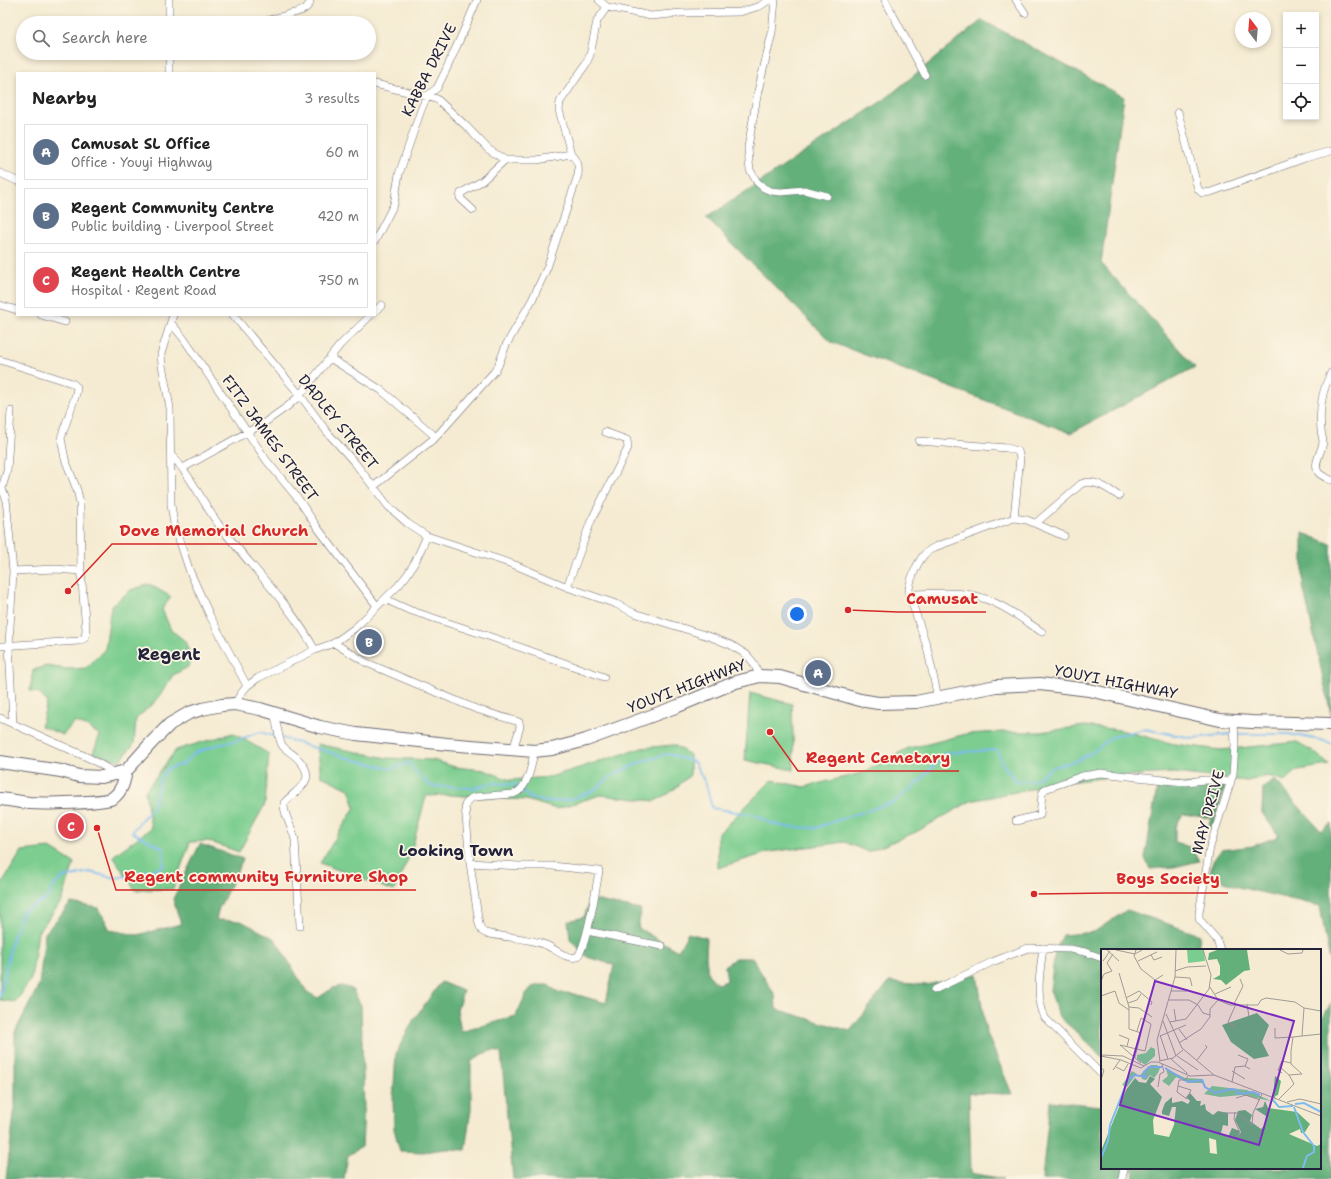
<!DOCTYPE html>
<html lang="en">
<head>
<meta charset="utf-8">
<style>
  :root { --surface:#fff; --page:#f2f2f2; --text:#222; --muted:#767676; --line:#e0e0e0; --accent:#d1495b }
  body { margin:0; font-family:"Shantell Sans",sans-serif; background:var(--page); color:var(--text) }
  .controls { position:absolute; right:12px; top:12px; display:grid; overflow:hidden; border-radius:0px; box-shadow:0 2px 6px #0003 }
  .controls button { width:36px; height:36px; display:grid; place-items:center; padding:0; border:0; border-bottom:1px solid var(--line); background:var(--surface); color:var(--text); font:20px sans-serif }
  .compass { position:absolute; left:1235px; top:12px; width:36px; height:36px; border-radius:50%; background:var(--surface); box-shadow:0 2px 6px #0003; rotate:344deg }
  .you { position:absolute; left:797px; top:614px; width:14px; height:14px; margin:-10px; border:3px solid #fff; border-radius:50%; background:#1a73e8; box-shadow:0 0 0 6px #1a73e833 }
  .badge { display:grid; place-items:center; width:26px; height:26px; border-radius:50%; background:var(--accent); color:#fff; font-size:13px; font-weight:700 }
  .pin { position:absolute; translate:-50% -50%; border:2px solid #fff; box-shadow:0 1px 4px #0006 }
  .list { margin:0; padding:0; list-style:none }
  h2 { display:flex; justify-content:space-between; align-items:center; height:52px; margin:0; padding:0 16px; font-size:17px }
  h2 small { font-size:13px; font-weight:400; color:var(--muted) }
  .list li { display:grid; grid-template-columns:26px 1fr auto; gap:12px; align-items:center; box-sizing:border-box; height:56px; margin:0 8px 8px; padding:0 8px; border:1px solid var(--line); border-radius:0px }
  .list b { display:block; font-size:15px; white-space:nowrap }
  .list p { margin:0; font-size:13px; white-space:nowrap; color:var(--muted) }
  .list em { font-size:13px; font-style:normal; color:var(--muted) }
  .icon { flex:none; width:22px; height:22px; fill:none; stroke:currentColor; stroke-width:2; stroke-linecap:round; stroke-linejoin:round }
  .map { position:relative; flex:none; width:1331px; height:1179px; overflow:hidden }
  .search { position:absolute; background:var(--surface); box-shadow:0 2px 6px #0003; left:16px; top:16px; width:360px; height:44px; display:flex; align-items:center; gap:10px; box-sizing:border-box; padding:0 14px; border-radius:22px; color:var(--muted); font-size:15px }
  .panel { position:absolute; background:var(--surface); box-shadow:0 2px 6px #0003; left:16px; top:72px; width:360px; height:244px; border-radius:0px }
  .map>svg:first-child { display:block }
</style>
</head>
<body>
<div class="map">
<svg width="1331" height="1179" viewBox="0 0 1331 1179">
  <rect width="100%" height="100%" fill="#fcf5e5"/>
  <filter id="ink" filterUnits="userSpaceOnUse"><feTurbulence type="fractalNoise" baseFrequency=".025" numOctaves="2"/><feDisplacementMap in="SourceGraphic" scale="8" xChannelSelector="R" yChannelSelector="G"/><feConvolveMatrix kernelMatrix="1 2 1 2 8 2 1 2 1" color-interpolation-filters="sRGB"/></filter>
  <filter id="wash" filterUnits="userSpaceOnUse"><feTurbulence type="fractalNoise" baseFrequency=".012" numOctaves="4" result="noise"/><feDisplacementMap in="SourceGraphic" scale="16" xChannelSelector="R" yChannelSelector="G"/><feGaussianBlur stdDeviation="0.9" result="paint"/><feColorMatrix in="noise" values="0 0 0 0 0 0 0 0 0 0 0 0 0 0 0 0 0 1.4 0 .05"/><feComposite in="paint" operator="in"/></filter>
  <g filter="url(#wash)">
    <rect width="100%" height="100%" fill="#f5ebd2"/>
    <path fill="#7bcd8f" stroke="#4e7865" d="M149 584 171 597 162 609 171 630 185 641 191 658 188 667 173 675 157 700 136 719 134 744 120 761 93 753 100 735 86 726 74 722 63 735 41 726 47 702 39 693 30 691 33 670 47 666 66 669 86 668 105 649 111 606 131 590Z
      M750 693 792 704 794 770 745 760Z
      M1085 726 1120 730 1174 744 1221 750 1297 742 1313 751 1329 765 1298 770 1285 781 1268 776 1247 781 1174 773 1119 776 1060 783 971 801 916 832 868 852 845 842 769 852 718 868V834L772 780 804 787 862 773 908 748 928 744 966 734 1003 732H1040Z
      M233 733 269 754 265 804 239 852 208 841 190 842 173 889 135 890 113 856 151 828 145 791 176 750Z
      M317 744 387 758 433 760 455 767 484 770 510 780 550 777 642 748 674 745 690 755V775L671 792 655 801 600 795 557 809 526 800 450 795 426 796 411 852 394 891 320 863 355 807 349 789 321 776Z
      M50 848 74 863 62 901 38 932 31 979 16 1002 0 1000V886L22 851Z"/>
    <path fill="#64b07a" stroke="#43695a" d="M982 20 1124 97 1101 263 1195 367 1071 433 831 342 706 218 885 99Z
      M1303 533 1331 544V715L1303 586Z
      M1275 780 1321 831 1331 824V968L1320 906 1238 887 1209 876 1213 861 1221 850 1253 846 1279 836 1262 813 1263 788Z
      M1158 782 1192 785 1226 784 1212 829 1209 825 1211 818 1183 814 1175 827V842L1192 848 1199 861 1174 867 1150 869 1145 858Z
      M200 844 243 859 219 908 216 920 241 921 275 939 307 992 318 998 333 988 342 986 352 989 361 1005 364 1108 362 1147 348 1155 344 1179H6L15 1107V1032L39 985 45 933 71 903 99 908 110 930 137 935 181 924 173 899Z
      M590 899 641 910 638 928 678 951 688 933 707 938 706 956 708 974 717 984 727 981 725 966 735 958H752L775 995 776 1009 850 1031 889 982 926 985 977 974 986 1031 1012 1094 969 1093 971 1173 1003 1179H513L501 1053 494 1050 482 1054 471 1062V1109L465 1150 447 1149 423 1152 400 1151 394 1129 393 1100 396 1053 414 1019 441 982 463 991 457 1010 461 1032 516 1016 526 994 532 987 539 985H548L558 992 574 994 606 1003 614 965 587 957 570 939 568 921 584 917Z
      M1127 910 1200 935 1198 950H1102V1057L1073 1029 1059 1017 1050 990 1055 951 1063 935 1094 932Z
      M1331 1003V1179H1134L1133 1168H1320V1022Z
      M1050 1101 1102 1106V1168H1125L1126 1179H1042Z"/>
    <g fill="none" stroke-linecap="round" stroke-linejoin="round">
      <path stroke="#7cbcf0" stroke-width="2" d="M282 738 355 760 391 769 409 763 418 775 431 786 473 788 494 783 516 785 530 798 547 802 568 800 593 791 613 775 643 761 668 754 694 762 706 784 712 808 755 815 771 823 787 827 816 828 847 817 894 802 918 783 945 753 997 750 1003 765 1017 782 1036 780 1053 767 1075 761 1090 754 1112 737 1144 729 1192 738 1231 734H1288L1320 740 1331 743
        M0 997 11 944 23 911 47 899 53 887 62 878 89 872 116 878 141 873 164 866 163 848 132 832 142 819 153 808 157 791 160 780 167 769 183 764 195 753 217 745 235 741 260 732 277 737"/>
    </g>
  </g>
  <g filter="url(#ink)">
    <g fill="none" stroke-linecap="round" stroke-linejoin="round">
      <defs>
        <path id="street" d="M169 0V23
          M599 0 607 7 651 16 681 13 740 12 760 6 769 0
          M775 0 772 33 758 91 748 147 749 162 750 170 757 182 764 188 771 191 781 192 804 190 827 196
          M885 0 925 75
          M1016 0 1025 13
          M258 23 301 11 306 8 310 3
          M169 73V53
          M375 84 437 99 466 126 488 149 505 160H537L571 154
          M1178 112 1198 189 1202 193 1211 192 1305 158 1331 151
          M0 173 17 181
          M473 210 460 198 461 193 482 181 505 160
          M375 241 394 204 399 174 421 110 427 96 437 88 445 72 469 19 477 0
          M0 305 17 310
          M375 311 382 305
          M41 315 65 322
          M173 315 161 354 162 365 170 408 171 505 174 524 190 572 210 616 247 686
          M233 315 300 395 327 432 355 463 389 507 407 523 427 536 515 565 567 587 616 604 634 613 711 637 731 645 747 655 753 662 760 676
          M171 323 184 339 267 461 299 500 317 527 377 606
          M330 358 381 390 436 437
          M0 360 72 383 77 387 76 394 61 438 65 459 77 490 80 503 81 571 86 630 85 638 79 641 0 646
          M1331 373C1322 390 1319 411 1321 430 1321 434 1323 438 1323 442 1322 451 1313 463 1318 472 1321 476 1327 478 1331 480
          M919 441 1007 448 1018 451 1020 458 1014 518
          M171 455C191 475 202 502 219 525 251 567 290 604 315 650
          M183 468 264 423 288 406 300 395 340 345 371 315
          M0 487 4 493 6 499 13 571 9 646 13 723
          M373 487 436 437 494 372 498 366 506 345 532 300 547 268 578 175C579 166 578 160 571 154L559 110 560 102 586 64 590 55 597 21 607 7
          M2 488 7 471 11 411
          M1036 523 1081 484C1094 478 1108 489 1119 496
          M13 571 55 569 81 571
          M567 587 591 521 628 448 627 440 605 432
          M909 594C929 594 951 591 971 595 998 600 1019 617 1042 632
          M385 599 409 610 488 636 604 677
          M334 643 367 663 476 709 519 722 520 727 513 750
          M938 698 927 647 909 594C908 584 916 565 923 556 926 552 931 549 935 547L1014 518 1027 520 1064 536
          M235 704 240 695 247 686 258 678 315 650 334 643 355 628 398 586 407 575 415 562 427 536
          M274 712C276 719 279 741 282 745 285 750 292 753 296 757 320 780 299 787 284 803 283 815 293 828 295 840L300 926
          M0 718 89 758 110 770 116 775
          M1016 821 1040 815 1042 794 1045 789 1082 776 1101 773 1173 781 1186 782 1205 780 1231 782
          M470 863 519 866H552L599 871C596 888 587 947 577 957 567 960 555 949 546 945 526 937 505 938 485 933L482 931 479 924 470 863 465 805 470 799 474 797 513 794C528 790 532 764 534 751
          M587 931 662 946
          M1043 948C1040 973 1035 995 1045 1018L1102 1075
          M1220 950 1217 940 1199 919V913L1210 847 1233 774 1235 745 1234 721
          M934 990 992 962 1028 948 1070 949 1085 952 1102 958
          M1122 1179 1124 1168"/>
        <path id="primary" d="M0 762 61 771 79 776 102 777 126 771
          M126 771 152 742 170 724 189 713 202 709 222 705 235 704 260 709 320 727 356 734 447 744 534 751 552 749 586 740 678 706 736 682 760 676 780 677 860 700 878 703 916 702 996 686 1040 684 1089 690 1220 720 1252 722 1331 724
          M0 799C10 800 20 802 30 803 43 804 105 803 113 798 122 791 124 782 126 771"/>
      </defs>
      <use href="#street" stroke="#6c6870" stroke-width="8"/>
      <use href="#primary" stroke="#6c6870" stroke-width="14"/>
      <use href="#street" stroke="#fff" stroke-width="7"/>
      <use href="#primary" stroke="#fff" stroke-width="12"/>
    </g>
  </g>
  <g text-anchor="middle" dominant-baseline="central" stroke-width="3.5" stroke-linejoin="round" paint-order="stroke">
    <g font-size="15" fill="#22223b" stroke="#fcf5e5">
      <text transform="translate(429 70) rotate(-63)">KABBA DRIVE</text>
      <text transform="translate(338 422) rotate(51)">DADLEY STREET</text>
      <text transform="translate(270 438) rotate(54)">FITZ JAMES STREET</text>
      <text transform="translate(1116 682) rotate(11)">YOUYI HIGHWAY</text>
      <text transform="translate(687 686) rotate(-21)">YOUYI HIGHWAY</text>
      <text transform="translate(1208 812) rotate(-75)">MAY DRIVE</text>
    </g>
    <g font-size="16" font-weight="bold" fill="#22223b" stroke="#fcf5e5">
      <text x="456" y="850">Looking Town</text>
    </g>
    <g font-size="17" font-weight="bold" fill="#22223b" stroke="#fcf5e5">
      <text x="169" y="654">Regent</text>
    </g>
  </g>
  <g transform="translate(1101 949)">
    <rect width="220" height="220" fill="#f5ebd2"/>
    <path d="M86 1H103L104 12 87 14ZM50 98 54 100V107L44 116 36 110V106L45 104ZM50 116H56L59 119 57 124 53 129 49 126 45 131 41 130 40 125ZM65 120 84 129 102 130 103 134H88L75 128 68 137 61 132 67 127ZM31 122 36 125 33 128 26 138 21 136ZM111 137 146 141 170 152 141 146 119 148 103 145Z" fill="#7bcd8f"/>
    <path d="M116 1H146L149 21 143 22 125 36 120 31 112 30 119 26V17L116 10 107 11 108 4ZM156 64 168 76 161 93 168 107 153 110 130 93 121 76ZM49 127 54 130 49 135 61 148 52 171 53 185 68 188 73 176 75 158H71L68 167 61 165V162L64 154 71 148V154L81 152 87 155 89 152 85 148 89 144 96 152H100L99 157 104 155 105 161 112 166 117 162 127 164V177L122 176 120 184 127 188 131 179 139 182 137 188 140 183 134 171 137 162 144 161 151 166 149 172 160 180 164 176 165 167 154 160 162 158 164 152 167 159 196 163 209 175 204 183 200 184 199 180 188 185 216 197 220 195V219H0V202L25 141 34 129 38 133 45 134ZM108 189 115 191 116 205 109 204ZM174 127 180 132 177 146 174 147 175 151 172 147Z" fill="#64b07a" fill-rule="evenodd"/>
    <path fill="none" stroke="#7cbcf0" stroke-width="2" d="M64 119 87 133 101 131 104 138 114 144 130 140 136 141 137 145 152 143 159 146M171 150 178 158 192 157M194 155 203 154 220 163M193 158 202 183 213 197V203L206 207 202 219M0 209 7 192 9 176 27 131 34 126 45 128 43 123 48 118H61"/>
    <path fill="none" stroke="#a19b96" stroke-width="1" d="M6 1 18 12M15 1 34 5 41 1M35 1 33 7 40 20 54 31 62 26M179 1 187 5 201 4 202 1M50 6 53 11 61 8M2 12 9 2M37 12 56 3M74 22 86 18 105 17M18 24 28 58V80L40 84 34 108M74 28 89 29 91 37M0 32 3 25 11 22 6 14 12 5M109 38 117 51 129 56H157L160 51 165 49 194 53 203 59 201 87 192 88 190 102V115L201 125 188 126 193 135 178 150M70 42H86M114 45 130 38M0 47 14 42 18 54 28 61M25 49 38 42 51 53 50 56M68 51H88L97 56 102 64 109 66M27 54 36 51 40 45M133 55 142 37 139 30M146 55 148 68M28 58 38 59 51 68M203 59 220 62M73 60 75 72M65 65 81 99 113 126M62 72 75 107M69 73 85 70 108 40 110 26 102 1M134 78 127 73 135 55M174 79V89L192 88M78 80 86 91M18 86 28 90 26 97M59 86 67 110M59 87 85 76M201 87 220 85M78 94 100 80 109 68V60L117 51M19 96 44 102 50 75 40 69 36 82M19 96 40 114M1 106 22 107 43 117M137 106 147 110 144 117M0 107 20 111 40 119 50 113H57L89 127 113 126 220 167M76 107 97 121M70 110 86 124 85 126M96 111 106 98 104 96M58 112 72 109 82 101M59 112 56 91 74 28 75 1M15 118 23 122 27 115M179 118 188 126M12 121 19 111M131 122 144 130M181 124 177 121 181 112 190 114M0 131 3 121 0 119M131 133 134 118 144 117 149 120M77 137 90 141 86 150 76 143 78 131H84L87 127M57 138 59 125 63 123 61 115M135 149 145 146 159 151M186 153 199 150 220 155M122 164H137L151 176 152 164 161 145M126 188 135 192 139 184 133 170 134 163"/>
    <path fill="#7b2cbf" fill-opacity="0.15" stroke="#7b2cbf" stroke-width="2" d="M54 32 193 72 158 196 19 156Z"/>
    <rect width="220" height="220" fill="none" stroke="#22223b" stroke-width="2"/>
  </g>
  <path fill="none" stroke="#d62828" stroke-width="1.5" d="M68 591L112 544H317M848 610L898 612H986M770 732L798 771H959M97 828L116 890H416M1034 894L1108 893H1228"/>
  <g fill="#d62828" stroke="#fcf5e5" stroke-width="1.5">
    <circle cx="68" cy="591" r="4"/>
    <circle cx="848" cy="610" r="4"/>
    <circle cx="770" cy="732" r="4"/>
    <circle cx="97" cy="828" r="4"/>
    <circle cx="1034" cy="894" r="4"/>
  </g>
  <g font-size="16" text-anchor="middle" font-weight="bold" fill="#d62828" stroke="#fcf5e5" stroke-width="3.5" stroke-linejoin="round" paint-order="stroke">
    <text x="214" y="536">Dove Memorial Church</text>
    <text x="942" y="604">Camusat</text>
    <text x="878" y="763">Regent Cemetary</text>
    <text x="266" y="882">Regent community Furniture Shop</text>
    <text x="1168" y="884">Boys Society</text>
  </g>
</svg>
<div class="controls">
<button>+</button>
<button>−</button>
<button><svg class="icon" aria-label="locate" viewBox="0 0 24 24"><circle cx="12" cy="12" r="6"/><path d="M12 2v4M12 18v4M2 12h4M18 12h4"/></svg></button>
</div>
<svg class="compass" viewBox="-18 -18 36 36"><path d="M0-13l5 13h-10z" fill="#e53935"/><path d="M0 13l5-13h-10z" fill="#767676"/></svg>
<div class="you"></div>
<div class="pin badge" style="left:818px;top:673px;background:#5c6f8a">A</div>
<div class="pin badge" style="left:369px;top:642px;background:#5c6f8a">B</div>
<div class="pin badge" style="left:71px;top:826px;background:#e0444e">C</div>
<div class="search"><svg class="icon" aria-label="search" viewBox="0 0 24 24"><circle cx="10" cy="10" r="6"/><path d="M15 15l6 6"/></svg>Search here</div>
<section class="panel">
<h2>Nearby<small>3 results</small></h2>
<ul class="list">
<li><span class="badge" style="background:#5c6f8a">A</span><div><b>Camusat SL Office</b><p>Office · Youyi Highway</p></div><em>60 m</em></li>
<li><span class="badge" style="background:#5c6f8a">B</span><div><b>Regent Community Centre</b><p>Public building · Liverpool Street</p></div><em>420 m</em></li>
<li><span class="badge" style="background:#e0444e">C</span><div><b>Regent Health Centre</b><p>Hospital · Regent Road</p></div><em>750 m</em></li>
</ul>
</section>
</div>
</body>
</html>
